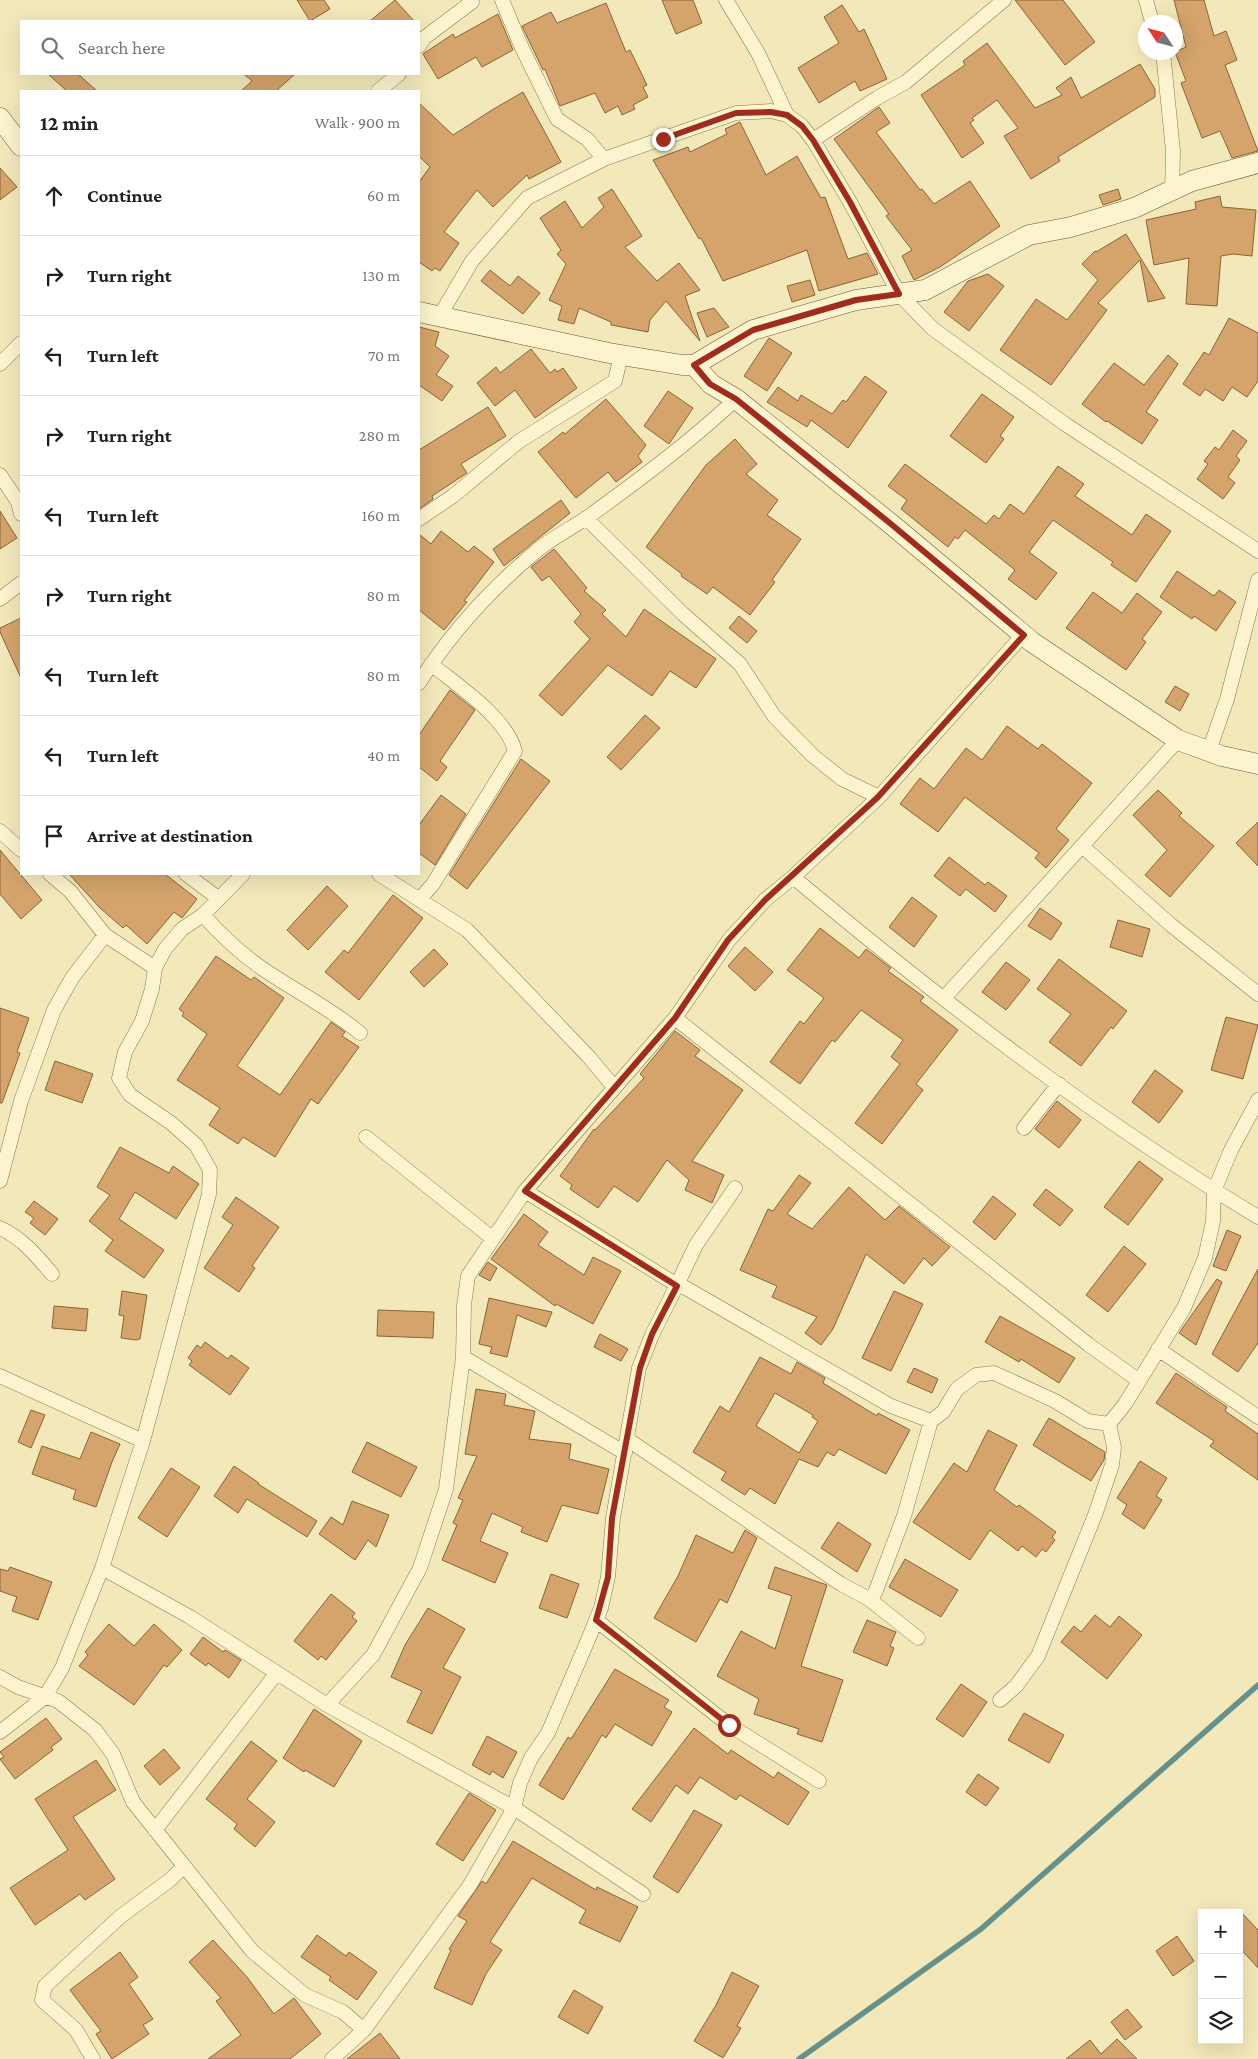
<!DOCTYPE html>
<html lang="en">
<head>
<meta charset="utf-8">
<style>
  :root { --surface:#fff; --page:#f6f6f6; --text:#202124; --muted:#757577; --line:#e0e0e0 }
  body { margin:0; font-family:"Crimson Pro",serif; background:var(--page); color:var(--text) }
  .controls { position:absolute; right:15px; bottom:15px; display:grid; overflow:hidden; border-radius:0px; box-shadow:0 5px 20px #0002 }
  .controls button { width:45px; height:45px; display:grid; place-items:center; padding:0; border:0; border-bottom:1px solid var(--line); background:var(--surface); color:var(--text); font:25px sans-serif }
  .compass { position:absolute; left:1138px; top:15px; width:45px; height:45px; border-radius:50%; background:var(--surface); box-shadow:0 5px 20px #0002; rotate:306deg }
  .stop { position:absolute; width:15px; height:15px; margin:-11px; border:4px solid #9f2c1d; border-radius:50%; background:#fff }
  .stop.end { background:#9f2c1d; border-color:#fff; box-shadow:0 1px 5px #0008 }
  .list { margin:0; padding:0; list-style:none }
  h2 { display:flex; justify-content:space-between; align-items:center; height:65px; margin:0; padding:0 20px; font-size:21px }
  h2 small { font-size:16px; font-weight:400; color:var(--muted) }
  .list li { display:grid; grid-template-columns:32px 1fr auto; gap:15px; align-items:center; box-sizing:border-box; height:80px; padding:0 20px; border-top:1px solid var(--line) }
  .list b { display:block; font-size:19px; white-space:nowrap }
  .list em { font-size:16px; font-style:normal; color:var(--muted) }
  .icon { flex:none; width:28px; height:28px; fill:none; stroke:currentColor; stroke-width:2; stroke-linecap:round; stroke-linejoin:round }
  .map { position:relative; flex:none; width:1258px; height:2059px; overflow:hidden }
  .search { position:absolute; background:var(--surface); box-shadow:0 5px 20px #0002; left:20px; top:20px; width:400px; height:55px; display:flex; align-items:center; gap:12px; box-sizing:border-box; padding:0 18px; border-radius:0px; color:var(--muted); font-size:19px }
  .panel { position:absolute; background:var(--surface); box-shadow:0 5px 20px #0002; left:20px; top:90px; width:400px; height:785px; border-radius:0px }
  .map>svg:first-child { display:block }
</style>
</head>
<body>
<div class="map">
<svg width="1258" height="2059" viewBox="0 0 1258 2059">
  <rect width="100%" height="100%" fill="#f2e8ba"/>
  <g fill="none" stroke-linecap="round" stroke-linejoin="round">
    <path stroke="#66908b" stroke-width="5.5" d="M799 2059 981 1929 1258 1685"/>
  </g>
  <path fill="#d4a46c" stroke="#8b6336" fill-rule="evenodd" d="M297 0H324L330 9 310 21Z
    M395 0 414 21H370Z
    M662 0H693L702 23 676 34Z
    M1015 0H1063L1095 42 1065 65Z
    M1174 0H1204L1214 36 1226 31 1237 60 1225 65 1258 151 1232 158 1220 131 1202 138 1181 83 1186 81 1175 52 1186 47Z
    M606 3 626 52 630 50 647 85 643 87 648 97 633 105 635 109 622 115 618 106 605 113 595 93 560 106 545 69 543 70 522 26 551 12 557 23Z
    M842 5 859 32 864 29 887 79 860 91 855 81 819 103 798 68 839 43 824 17Z
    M498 14 513 50 482 67 476 57 438 79 423 54 453 34 455 38Z
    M987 43 1035 108 1062 95 1056 88 1071 77 1081 98 1140 64 1155 89V97L1058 157 1060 161 1031 179 1004 136 1018 128 997 100 972 118 974 120 970 123 984 143 962 158 921 95 965 65 963 61Z
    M48 74H78L97 91H67Z
    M244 74H295L276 91H241L252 81Z
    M523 92 561 162 529 179 527 175 493 207 477 190 444 232 459 243 440 271 435 268 432 271 419 262V182L430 167 419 156V103L453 135 492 110Z
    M879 107 890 123 876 132 920 190 922 189 934 204 970 181 1000 226 940 267 914 280 902 256 912 250 886 216 889 214 834 139Z
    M740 122 766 175 797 156 821 198 825 197 848 259 867 253 878 274 819 291 807 250 723 281 701 238 699 239 653 160 688 147 690 152 727 134 725 129Z
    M0 168 17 187 0 200Z
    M612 189 642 236 625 247 657 281 679 263 700 290 685 296 700 341 666 301 650 320 648 332 611 325V322L579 308 574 324 558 320 562 306 549 300 566 264 557 254 561 250 540 218 565 201 582 228 604 207 598 198Z
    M1118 189 1121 199 1103 205 1099 195Z
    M1220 196 1222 207 1256 210 1252 256 1233 254 1221 256 1217 306 1186 304 1189 258 1154 265 1146 220 1196 209 1195 202Z
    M1126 234 1165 298 1148 302 1140 260 1098 303 1107 310 1051 385 1000 350 1036 299 1067 320 1098 280 1082 264 1095 251 1096 252Z
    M490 270 510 286 518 276 540 293 523 314 481 281Z
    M988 274 1004 286 969 331 944 312 968 281Z
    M810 280 815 295 792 302 787 286Z
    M714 308 729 327 707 337 697 313Z
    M1229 318 1258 333V381L1247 397 1232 387 1223 401 1205 389 1200 396 1183 384 1204 352 1209 355Z
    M419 327 439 332 435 346 449 356 436 375 453 386 442 401 419 385Z
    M769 338 792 353 767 391 744 376Z
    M531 349 550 373 555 369 557 372 563 368 577 388 535 418 515 390 495 406 477 383 496 367 500 373Z
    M1168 355 1178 364 1146 412 1158 420 1142 444 1107 421 1106 422 1082 404 1114 363 1144 385Z
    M865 376 887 392 848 448 811 420 807 427 767 402 778 387 798 401 801 395 832 414 843 400 846 402Z
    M668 391 693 408 669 444 644 426Z
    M982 394 1014 417 1000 436 1004 439 986 463 950 436Z
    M606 399 646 445 638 456 642 462 616 482 608 472 576 498 538 452 563 432 565 434Z
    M488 407 506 436 461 464 467 473 432 496 433 499 419 509V450Z
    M1233 430 1247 441 1236 456 1240 460 1228 477 1235 483 1223 499 1197 479 1208 464 1204 461 1215 447 1219 450Z
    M735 439 757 464 746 474 778 500 767 515 801 539 772 580 775 582 750 615 713 587 707 594 681 576 682 574 646 547 706 465Z
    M905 464 986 524 994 515 999 519 1010 504 1024 514 1058 466 1084 484 1075 496 1132 535 1146 514 1171 531 1136 582 1111 565 1113 562 1053 520 1029 552 1057 573 1036 600 1008 579 1015 570 965 530 958 539 955 537 948 547 901 509 907 500 888 486Z
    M561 500 570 513 504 566 493 549Z
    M0 511 17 538 0 549Z
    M441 531 468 552 474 546 494 562 464 601 467 602 444 630 419 610V534L431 544Z
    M554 549 587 588 584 591 606 610 602 614 626 637 644 609 716 659 696 688 670 671 652 696 608 665 562 716 539 695 590 639 574 622 581 614 549 576 542 581 531 567Z
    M1177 571 1214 596 1219 590 1236 602 1216 631 1194 616 1192 619 1160 597Z
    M1093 592 1122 613 1137 593 1162 612 1142 639 1146 642 1126 670 1066 628Z
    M739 616 757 631 747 643 729 628Z
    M21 618V678L0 632V628Z
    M1175 686 1189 694 1180 711 1165 702Z
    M450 690 475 710 440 761 447 767 437 781 419 767V735Z
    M645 715 660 728 621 770 607 757Z
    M1007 726 1038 749 1042 744 1092 783 1056 829 1069 840 1046 868 1035 858 1039 853 965 797 938 832 900 804 920 778 934 789 966 748 982 760Z
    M521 759 550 781 467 889 449 875Z
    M1158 790 1182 813 1179 816 1214 846 1170 897 1145 875 1167 850 1133 815Z
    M441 795 466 814 435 865 419 853V825Z
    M1258 822V866L1236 843Z
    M0 850 42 900 21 919 0 894Z
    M949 857 985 885 988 882 1007 896 995 912 966 889 960 896 934 876Z
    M69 874H165L197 899 182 918 174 912 147 944 126 925 123 928 100 908Z
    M327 886 348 906 308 950 287 930Z
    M393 895 423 918 359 1000 325 972 344 950 348 953Z
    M912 897 937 916 914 947 889 927Z
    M1040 908 1062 923 1051 940 1028 926Z
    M1118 920 1150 929 1142 957 1110 947Z
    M820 928 859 958 866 949 891 968 888 971 924 997 920 1001 958 1030 916 1084 923 1090 882 1144 855 1123 900 1064 891 1057 903 1040 861 1010 835 1042 832 1040 800 1084 770 1062 800 1021 804 1024 824 998 787 970Z
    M745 947 773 972 755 991 728 966Z
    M434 949 448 964 424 987 410 972Z
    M216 956 251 980 254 977 284 998 237 1066 280 1095 331 1022 345 1032 342 1036 359 1047 318 1104 311 1099 275 1157 243 1137 238 1144 209 1125 220 1108 177 1080 207 1034 182 1016 184 1013 179 1009Z
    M1059 959 1127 1011 1113 1029 1111 1027 1081 1066 1049 1042 1071 1014 1037 989Z
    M1006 962 1030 980 1006 1010 982 992Z
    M0 1008 29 1018 17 1052 20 1053 2 1103H0Z
    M1226 1017 1258 1025 1243 1079 1211 1070Z
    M675 1031 700 1050 695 1056 743 1090 692 1161 724 1175 712 1203 685 1190 689 1180 667 1160 638 1202 614 1186 598 1208 570 1189 572 1185 560 1176 594 1129 595 1130 644 1078 640 1074Z
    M55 1061 93 1074 82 1103 45 1090Z
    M1155 1070 1183 1091 1159 1123 1132 1102Z
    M1057 1101 1081 1120 1059 1148 1035 1129Z
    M120 1147 169 1173 173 1166 199 1184 176 1219 135 1192 119 1219 164 1250 144 1278 105 1251 113 1240 89 1221 110 1195 97 1187Z
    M1139 1161 1163 1179 1128 1225 1104 1207Z
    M799 1175 811 1183 787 1214 812 1229 849 1187 885 1220 899 1206 950 1247 932 1266 924 1258 904 1284 866 1254 833 1329 821 1345 805 1333 817 1317 772 1297 777 1286 740 1270 768 1209 773 1211Z
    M1046 1189 1073 1210 1060 1226 1033 1205Z
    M993 1196 1016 1214 995 1240 973 1222Z
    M236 1197 279 1227 252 1266 255 1268 239 1292 204 1268 233 1225 222 1217Z
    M34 1201 58 1219 45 1235 30 1223 34 1218 25 1212Z
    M524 1214 548 1232 538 1245 584 1275 593 1257 621 1271 593 1324 556 1304 555 1306 491 1259Z
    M1227 1230 1241 1236 1226 1271 1213 1266Z
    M1124 1246 1146 1264 1108 1312 1086 1295Z
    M488 1262 497 1268 490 1281 479 1275Z
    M1258 1269V1343L1238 1372 1212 1354Z
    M1217 1279 1222 1282 1196 1345 1179 1333Z
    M122 1291 147 1295 140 1339 136 1340 121 1338 124 1316 119 1315Z
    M894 1291 923 1304 891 1371 862 1358Z
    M489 1298 519 1305 552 1312 546 1327 517 1315 507 1357 490 1353 492 1347 479 1344Z
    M54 1306 88 1309 86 1331 52 1328Z
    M378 1310 434 1312 433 1338 377 1336Z
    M1000 1316 1075 1358 1059 1383 1021 1359 1019 1362 985 1342Z
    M600 1334 628 1349 621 1361 594 1347Z
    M205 1342 228 1359 231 1355 249 1368 230 1395 189 1365 192 1361 188 1358 197 1345 201 1348Z
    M760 1357 791 1374 797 1362 825 1378 823 1383 877 1416 878 1413 910 1430 886 1474 839 1449 834 1456 827 1452 818 1467 799 1459 775 1504 750 1488 745 1495 721 1480 726 1472 693 1452 720 1406 729 1412ZM775 1393 813 1415 812 1417 818 1421 799 1453 756 1426Z
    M914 1368 938 1379 932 1393 907 1382Z
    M1176 1373 1227 1407 1225 1411 1258 1434V1480L1210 1446 1214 1441 1156 1403Z
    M476 1389 506 1394 504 1405 535 1411 529 1439 571 1444 569 1459 609 1469 598 1514 562 1505 547 1542 521 1532 523 1527 492 1513 480 1541 508 1553 495 1583 442 1560 457 1525 453 1523 463 1500 458 1498 477 1456 465 1454Z
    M31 1410 45 1415 31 1448 18 1442Z
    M1049 1418 1105 1452 1104 1460 1091 1481 1033 1445Z
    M988 1430 1017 1445 994 1490 1017 1507 1019 1505 1056 1532 1052 1537 1055 1540 1046 1552 1042 1549 1036 1557 1022 1546 1018 1551 990 1530 970 1560 913 1522 954 1463 967 1472Z
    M91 1432 120 1444 112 1462 96 1507 73 1499 76 1490 32 1474 42 1446 80 1459Z
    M367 1442 417 1467 401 1497 352 1472Z
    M1140 1461 1167 1478 1156 1496 1162 1500 1144 1529 1122 1514 1127 1505 1117 1498Z
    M234 1466 259 1483 258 1484 317 1521 307 1537 247 1499 238 1513 214 1496Z
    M171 1468 200 1487 167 1537 138 1518Z
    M352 1501 389 1515 376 1547 368 1540 355 1560 319 1534 331 1517 343 1525Z
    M838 1522 871 1544 857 1572 821 1548Z
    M745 1530 757 1538 727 1603 720 1599 696 1642 654 1618 678 1576 696 1535 733 1553Z
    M905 1559 958 1590 941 1617 889 1587Z
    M10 1567 52 1582 38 1620 12 1611 17 1597 0 1591V1569L8 1571Z
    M775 1567 827 1585 801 1666 843 1680 822 1742 797 1734 799 1729 754 1714 759 1699 717 1676 741 1631 775 1649 792 1596 768 1588Z
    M551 1574 579 1584 567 1618 539 1608Z
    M331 1594 355 1613 352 1617 357 1621 326 1660 321 1656 318 1660 294 1641Z
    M428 1608 465 1629 443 1668 461 1677 432 1734 407 1722 422 1691 391 1677 405 1645Z
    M1095 1615 1110 1627 1119 1616 1142 1635 1107 1679 1061 1642 1074 1626 1081 1632Z
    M867 1620 896 1632 890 1646 894 1648 887 1666 853 1652Z
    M109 1624 134 1646 154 1624 182 1650 167 1667 164 1665 134 1705 79 1666 88 1655 85 1652Z
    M203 1637 223 1652 225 1650 241 1660 229 1678 208 1663 206 1666 190 1654Z
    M615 1669 669 1700 664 1707 672 1712 652 1746 615 1724 606 1738 602 1735 563 1800 539 1785 568 1737 571 1739Z
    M961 1684 987 1702 963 1737 936 1719Z
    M314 1709 362 1741 334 1787 305 1770 304 1772 283 1758Z
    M1024 1713 1064 1735 1049 1763 1008 1740Z
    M46 1718 62 1739 51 1747 53 1750 15 1779 0 1759 4 1757 0 1752Z
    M694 1728 728 1754 731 1750 774 1778 778 1772 809 1792 788 1825 740 1795 736 1800 700 1777 688 1794 676 1785 651 1822 632 1809Z
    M487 1736 517 1752 503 1778 492 1771 490 1775 472 1765Z
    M251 1741 277 1761 247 1799 275 1822 255 1847 234 1829 237 1824 206 1799Z
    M164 1749 180 1768 160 1785 144 1766Z
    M96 1760 116 1790 73 1817 115 1879 85 1900 80 1894 35 1925 10 1888 68 1850 35 1799Z
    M978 1774 999 1788 986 1806 966 1792Z
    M469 1793 496 1810 463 1861 436 1844Z
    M694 1810 722 1825 678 1893 653 1877Z
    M513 1841 596 1890 597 1887 638 1907 620 1942 579 1923 586 1910 532 1878 490 1942 502 1950 486 1974 472 2005 434 1988 451 1950 449 1949 467 1921 458 1916 482 1881 486 1884Z
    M1239 1910 1258 1930V1968L1239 1947Z
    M317 1935 346 1956 349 1952 377 1972 357 2000 329 1980 331 1977 301 1957Z
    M1177 1936 1194 1961 1173 1976 1156 1951Z
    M213 1940 247 1977 274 2014 294 1998 321 2034 290 2059H208L241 2035 216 2001 221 1998 189 1962Z
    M120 1952 138 1977 129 1984 153 2019 143 2025 149 2034 112 2059 96 2034 101 2031 70 1990Z
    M732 1972 759 1986 737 2026 741 2028 723 2058 694 2041 716 2005Z
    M574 1990 603 2007 588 2034 558 2017Z
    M1127 2009 1142 2027 1125 2040 1111 2022Z
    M380 2033 400 2059H347Z
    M1117 2039 1137 2059H1066L1090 2040 1101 2054Z"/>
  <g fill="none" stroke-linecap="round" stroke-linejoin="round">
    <defs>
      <path id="street" d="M502 0 522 48 557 119 587 139 604 159
        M726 0 758 53 787 115
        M1146 0 1152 22
        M419 46 424 38 472 2
        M1163 52 1173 151 1172 191
        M378 91 399 74
        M813 140 877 98 906 82 1004 0
        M439 317 472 261 527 198 604 159 736 113 771 111 787 115 802 126 813 140 850 202 899 294 933 329 1065 424 1258 551
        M0 364 21 343
        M0 475 18 502 21 514
        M586 518 683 614 740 664 774 716 812 755 842 779 879 797
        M419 519 453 496 518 442 615 381 621 355
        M0 599 21 583
        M1023 635 879 797 793 877C940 1000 1094 1118 1258 1217
        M419 683C450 634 490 590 534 553 550 539 570 529 588 517 639 480 690 442 736 399
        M1209 751 1227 699 1258 580
        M0 831 21 850
        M1082 846 1171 925 1258 994
        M50 874 70 891 105 935 155 968
        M186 874 218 898
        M379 874 467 930 588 1056 614 1087
        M420 899 433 884 515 751C506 717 458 686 431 664
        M203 915C221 935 241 954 263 969 295 991 330 1008 360 1033
        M944 998 1178 740
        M675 1018 1089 1345 1138 1380
        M1024 1128 1059 1084
        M366 1137 492 1238
        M0 1181 21 1101 54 1010 72 978 105 935
        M735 1188 696 1245 677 1285 684 1287 891 1406 931 1421 943 1412 957 1389 976 1375 994 1373 1055 1401 1088 1421 1109 1424 1125 1404 1184 1308 1205 1258 1213 1221 1214 1191 1231 1150 1258 1100
        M0 1228C22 1238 37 1256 52 1274
        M1158 1349 1258 1417
        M463 1357 625 1453
        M0 1376 143 1441
        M627 1439 841 1584 869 1599 875 1593 904 1516 931 1421
        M102 1568 190 1617 327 1705 373 1655 420 1568 446 1489 463 1357 464 1305 468 1276 525 1191 675 1018 729 940 765 900 793 877
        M869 1599 918 1638
        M596 1620 729 1725 819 1781
        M0 1677 18 1687 58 1701 95 1730 113 1754 133 1802 252 1951 305 1995 343 2012 364 2030 332 2059
        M1000 1700 1016 1686 1038 1656 1095 1515 1112 1465 1114 1447 1109 1424
        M327 1705 514 1808 643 1894
        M0 1732 45 1697 62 1668 102 1568 143 1441 209 1194 210 1170 196 1145 171 1123 130 1095 119 1078 125 1052 142 1021 152 989 155 968 165 949 182 929 203 915 243 874
        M155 1830 276 1674
        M364 2030 470 1885 514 1808 520 1783 531 1758 548 1733 588 1640 601 1608 608 1577 613 1518 639 1368 652 1335 677 1285 525 1191
        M93 2059 76 2030 42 2000 45 1986 121 1916 170 1880 184 1866"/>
      <path id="secondary" d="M0 118 21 146
        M419 312 609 353 682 365H694L711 384 736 399 891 524 1032 642 1178 740 1222 756 1258 764
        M694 365 753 330 856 300 925 290 1029 235 1071 227 1134 208 1192 181 1258 163"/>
    </defs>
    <use href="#street" stroke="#8a7753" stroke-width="15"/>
    <use href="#secondary" stroke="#6b5736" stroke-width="21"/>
    <use href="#street" stroke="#fcf4ce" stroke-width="14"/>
    <use href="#secondary" stroke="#fcf4ce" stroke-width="20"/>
  </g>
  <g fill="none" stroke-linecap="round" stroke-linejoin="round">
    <path stroke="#9f2c1d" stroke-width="6" d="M663 139 736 113 771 112 787 115 802 126 813 140 850 202 899 294 856 300 753 330 694 365 710 384 736 399 891 524 1024 635 878 797 765 900 728 940 675 1018 525 1191 677 1286 652 1334 640 1368 612 1518 608 1577 596 1620 729 1725"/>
  </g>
</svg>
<div class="controls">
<button>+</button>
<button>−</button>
<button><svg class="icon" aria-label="layers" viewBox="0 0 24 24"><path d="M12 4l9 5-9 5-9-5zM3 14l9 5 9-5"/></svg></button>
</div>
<svg class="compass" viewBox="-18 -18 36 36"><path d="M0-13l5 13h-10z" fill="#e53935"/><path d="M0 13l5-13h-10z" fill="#757577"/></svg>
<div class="stop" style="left:729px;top:1725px"></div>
<div class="stop end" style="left:663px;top:139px"></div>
<div class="search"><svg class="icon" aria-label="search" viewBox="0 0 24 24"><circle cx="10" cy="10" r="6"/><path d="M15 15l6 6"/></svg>Search here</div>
<section class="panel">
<h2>12 min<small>Walk · 900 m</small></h2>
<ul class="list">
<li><svg class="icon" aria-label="ahead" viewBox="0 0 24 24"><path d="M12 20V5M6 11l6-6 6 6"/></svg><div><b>Continue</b></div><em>60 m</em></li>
<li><svg class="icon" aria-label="right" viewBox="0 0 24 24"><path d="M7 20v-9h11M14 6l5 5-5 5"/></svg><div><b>Turn right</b></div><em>130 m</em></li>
<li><svg class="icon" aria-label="left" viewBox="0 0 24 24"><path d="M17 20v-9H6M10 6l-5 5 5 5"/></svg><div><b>Turn left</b></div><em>70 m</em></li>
<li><svg class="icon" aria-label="right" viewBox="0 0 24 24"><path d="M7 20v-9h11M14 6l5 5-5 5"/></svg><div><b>Turn right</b></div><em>280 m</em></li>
<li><svg class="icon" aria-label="left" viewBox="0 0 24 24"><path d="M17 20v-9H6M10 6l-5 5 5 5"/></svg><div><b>Turn left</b></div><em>160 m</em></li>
<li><svg class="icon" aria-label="right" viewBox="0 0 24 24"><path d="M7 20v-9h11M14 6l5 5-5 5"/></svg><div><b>Turn right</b></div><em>80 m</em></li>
<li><svg class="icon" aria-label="left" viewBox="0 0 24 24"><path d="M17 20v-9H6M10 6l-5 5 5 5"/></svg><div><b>Turn left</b></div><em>80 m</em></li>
<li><svg class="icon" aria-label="left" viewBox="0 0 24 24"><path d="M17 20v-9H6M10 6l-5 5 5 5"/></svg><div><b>Turn left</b></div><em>40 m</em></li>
<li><svg class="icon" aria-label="arrive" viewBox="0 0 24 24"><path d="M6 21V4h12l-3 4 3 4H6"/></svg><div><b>Arrive at destination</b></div></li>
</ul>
</section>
</div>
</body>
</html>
